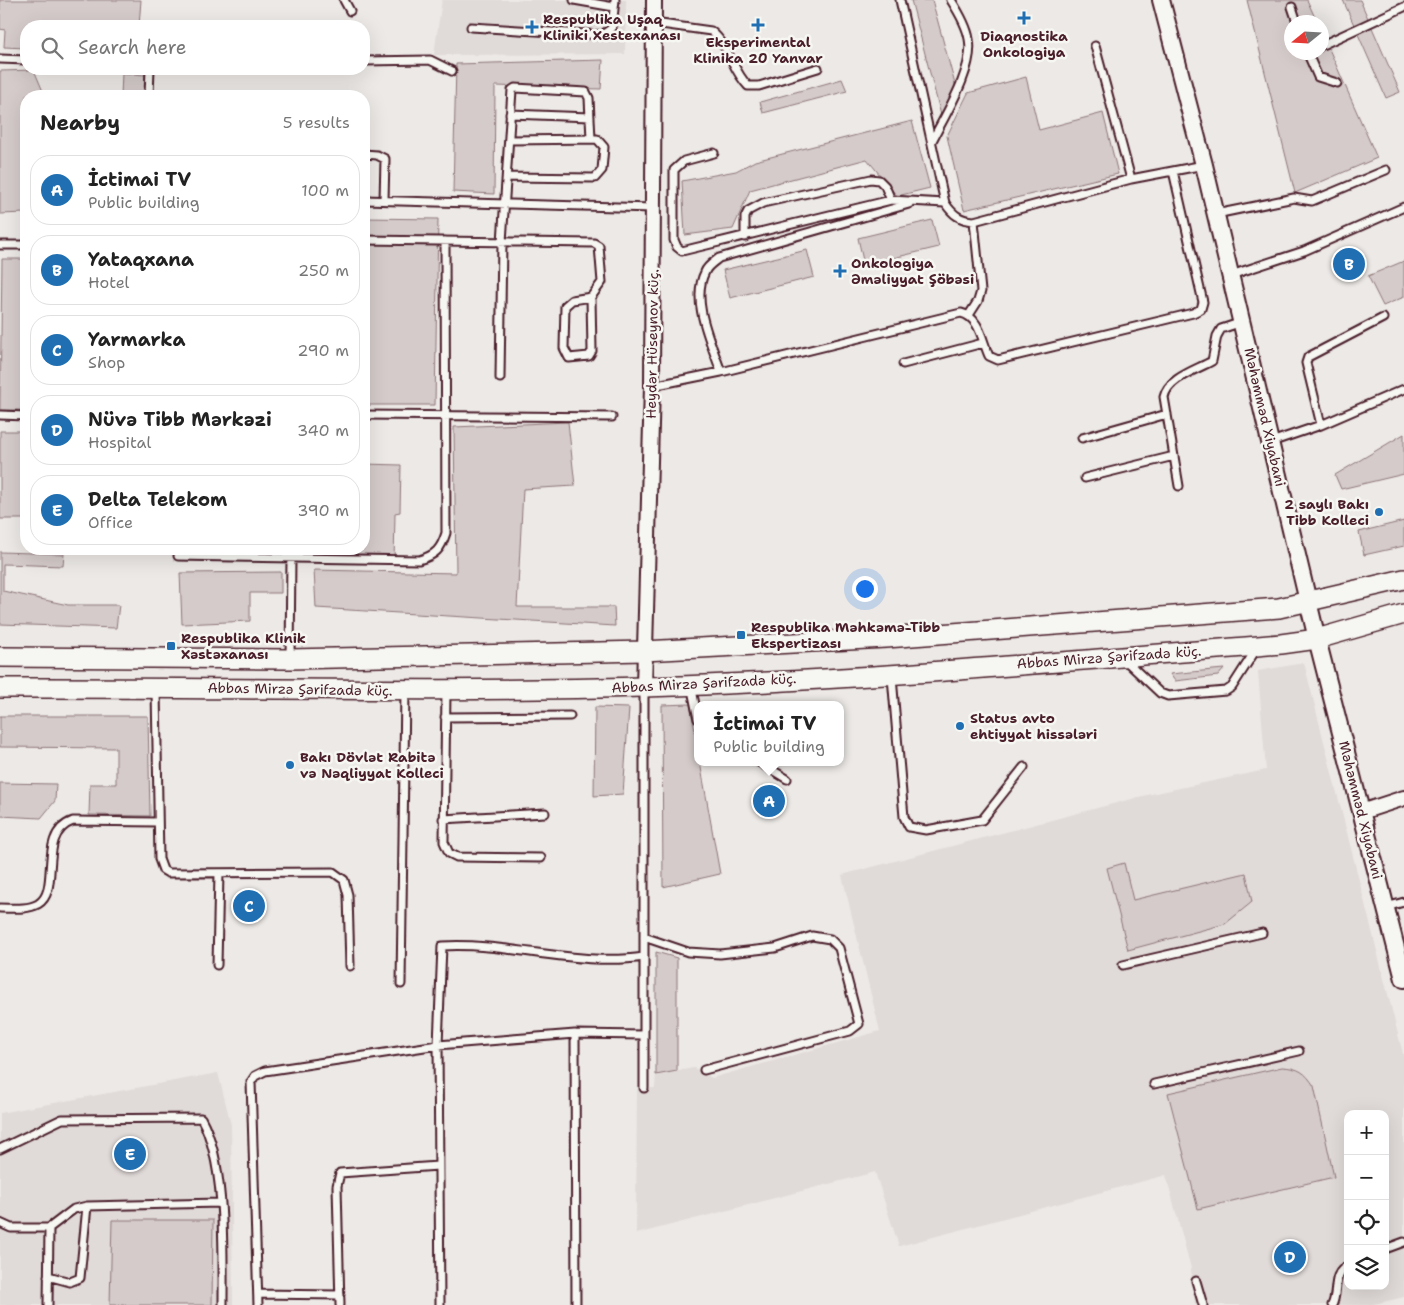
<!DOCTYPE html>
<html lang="en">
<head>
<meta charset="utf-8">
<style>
  :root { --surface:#fff; --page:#f6f6f6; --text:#222; --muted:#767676; --line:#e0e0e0; --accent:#1f6fb2 }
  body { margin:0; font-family:"Shantell Sans",sans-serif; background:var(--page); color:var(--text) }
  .controls { position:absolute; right:15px; bottom:15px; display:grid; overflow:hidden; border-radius:10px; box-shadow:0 5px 20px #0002 }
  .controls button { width:45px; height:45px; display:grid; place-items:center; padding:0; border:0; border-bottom:1px solid var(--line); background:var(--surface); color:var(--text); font:25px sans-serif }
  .compass { position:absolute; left:1284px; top:15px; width:45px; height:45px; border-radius:50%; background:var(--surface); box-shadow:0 5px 20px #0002; rotate:252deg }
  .you { position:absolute; left:864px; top:588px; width:18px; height:18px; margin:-12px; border:4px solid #fff; border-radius:50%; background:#1a73e8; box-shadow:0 0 0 8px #1a73e833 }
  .badge { display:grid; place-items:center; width:32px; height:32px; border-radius:50%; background:var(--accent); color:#fff; font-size:16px; font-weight:700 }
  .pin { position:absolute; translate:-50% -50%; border:2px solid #fff; box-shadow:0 1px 5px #0006 }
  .popup { position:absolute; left:694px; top:701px; width:150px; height:65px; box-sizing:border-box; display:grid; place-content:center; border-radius:10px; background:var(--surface); filter:drop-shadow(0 1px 4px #0005); font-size:16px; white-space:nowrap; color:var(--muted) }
  .popup b { font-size:19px; color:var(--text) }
  .popup::after { content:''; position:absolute; left:50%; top:100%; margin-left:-10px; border:10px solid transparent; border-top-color:var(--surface) }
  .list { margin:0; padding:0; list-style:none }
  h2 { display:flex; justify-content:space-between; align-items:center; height:65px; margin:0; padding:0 20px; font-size:21px }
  h2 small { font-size:16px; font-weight:400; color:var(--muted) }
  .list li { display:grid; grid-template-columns:32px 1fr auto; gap:15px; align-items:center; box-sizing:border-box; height:70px; margin:0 10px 10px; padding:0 10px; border:1px solid var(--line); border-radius:20px }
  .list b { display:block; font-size:19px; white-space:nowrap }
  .list p { margin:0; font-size:16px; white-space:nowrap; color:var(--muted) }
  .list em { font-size:16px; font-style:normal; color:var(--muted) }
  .icon { flex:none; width:28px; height:28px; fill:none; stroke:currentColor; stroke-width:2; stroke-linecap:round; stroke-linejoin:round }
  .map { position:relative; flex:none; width:1404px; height:1305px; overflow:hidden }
  .search { position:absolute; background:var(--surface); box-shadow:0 5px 20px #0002; left:20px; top:20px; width:350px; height:55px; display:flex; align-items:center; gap:12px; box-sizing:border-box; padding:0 18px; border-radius:20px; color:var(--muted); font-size:19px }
  .panel { position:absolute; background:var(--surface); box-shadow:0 5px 20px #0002; left:20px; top:90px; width:350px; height:465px; border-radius:20px }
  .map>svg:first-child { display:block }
</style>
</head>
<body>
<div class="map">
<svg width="1404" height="1305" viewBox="0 0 1404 1305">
  <rect width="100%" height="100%" fill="#ece9e6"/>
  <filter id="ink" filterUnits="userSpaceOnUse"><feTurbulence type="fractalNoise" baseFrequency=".02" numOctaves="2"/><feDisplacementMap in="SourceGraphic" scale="10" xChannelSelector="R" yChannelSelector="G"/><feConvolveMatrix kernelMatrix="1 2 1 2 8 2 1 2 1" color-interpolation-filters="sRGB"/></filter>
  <g filter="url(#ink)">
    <path fill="#e0dad8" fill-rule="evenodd" d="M442 0H626L625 54 434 55Z
      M1304 663 1404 1058V1297L1370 1305H1195L1191 1268 1166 1175 899 1246 875 1172 636 1234 637 1089 655 1088 656 1075 694 1068 712 1078 880 1031 842 875 1147 795 1266 770 1258 671ZM1348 1114H1385V1286H1348Z
      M218 1073 231 1125 233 1305H0V1113Z"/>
    <path fill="#d4cbca" stroke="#8f757a" d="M0 0H141L139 26 36 23V26H26V48L4 47 5 30 0 29Z
      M911 0H932L956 88 942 119Z
      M1247 0H1307L1317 22H1292V52H1322V33L1377 158 1295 193Z
      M1343 0H1360L1400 92 1386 98Z
      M603 60 601 89 495 86 494 194 453 192 456 64Z
      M34 70 45 96H26V213L0 214V71Z
      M122 73 145 75 144 96H121Z
      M1026 77 1039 130 1103 113 1118 174 964 210 947 136 968 93Z
      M842 79 847 91 763 113 760 102Z
      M912 121 930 188 897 196 867 159 750 190 733 229 685 235 682 181 736 171 755 161Z
      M364 218 438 219 435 405H364Z
      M932 220 939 247 864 265 858 238Z
      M807 250 814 277 730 298 723 270Z
      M2 259H26V410H0Z
      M1404 261V297L1383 306 1368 276Z
      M568 422 575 486 523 489 517 607H614L615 626 316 608 314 570 456 573 454 427Z
      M0 431H26L24 519H0Z
      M1404 434V474L1341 489 1335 475Z
      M364 464 401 465 400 512 395 513 394 563H320L321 549H364Z
      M1404 521V546L1364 555 1359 532Z
      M216 549H271V559H216Z
      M0 552 64 554 63 566 3 564V591L68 605H119L116 628 0 624Z
      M281 572V593H250V621L182 624 180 573Z
      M1224 669 1218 676 1175 681 1170 674Z
      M690 704 698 748V762H700L720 874 663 887 662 705Z
      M595 707 629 708 623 794 594 796Z
      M0 716H148L150 816 89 815 90 784H116V748L0 747Z
      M0 783 56 784 55 801 41 818 0 816Z
      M1124 863 1133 900 1246 873 1252 902 1225 924 1128 950 1107 868Z
      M656 952 677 958V1071L656 1075Z
      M1282 1067C1299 1068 1305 1072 1314 1086L1334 1177 1198 1209 1168 1093Z
      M112 1220H213L212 1305H110Z"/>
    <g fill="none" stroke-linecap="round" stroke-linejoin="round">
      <defs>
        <path id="service" d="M344 0 350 11
          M574 0 614 7
          M900 0 945 203C953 215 960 220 974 221L1131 179 1204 165
          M1292 7 1297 22
          M654 23 711 31C729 45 732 70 748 86H759L818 68
          M471 27 602 35 612 28 615 0
          M1322 45 1404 7
          M1095 46 1131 179
          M1307 52 1318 77 1337 83
          M0 59 26 60
          M364 61 430 60 452 71
          M149 96 150 69
          M510 114 590 117
          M932 141C945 115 975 68 969 39 967 26 958 11 951 0
          M714 153 684 161 674 170V240L677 247 682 251 891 200 945 203
          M364 154 377 155 385 159 384 200
          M507 177 595 178 602 170 604 147 597 139 509 140
          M364 200 653 208
          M1216 214 1294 198 1312 201 1386 170
          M745 237V217L748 211 763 203 871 179 879 180 885 186 891 200
          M364 240 594 243 599 246 602 282 591 297 572 300 565 306 564 348 569 358 589 356 592 351 591 297
          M0 245H26
          M1231 275 1304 251 1404 207
          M969 315 978 301 981 291 974 221
          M903 364 983 343
          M721 372C712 344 690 301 705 272 707 266 714 262 719 258L909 204
          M500 378 502 242 512 90 515 88 586 92 589 98 591 139
          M652 386 721 372 961 313C980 317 982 341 989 356L998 360 1193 313 1201 309 1203 302 1173 171
          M0 415 26 416
          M364 415 612 417
          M1321 425 1306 363 1308 357 1383 318
          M1082 438 1167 414
          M1271 442 1321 425 1404 389
          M1085 478 1174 456
          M1179 486 1164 397C1168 378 1196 370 1212 361L1217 336 1221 329 1242 322
          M178 556 419 560C436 555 441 549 446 533L445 241
          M290 659 291 557
          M1125 660 1160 693 1168 696 1226 691 1232 687 1257 648
          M892 677 904 817 909 827 926 830 982 820 1024 767
          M691 685 698 719
          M644 687V1088
          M156 690 159 859 163 870 168 873 333 872 344 880 348 895 350 966
          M446 692 444 842 449 853 457 857 541 858
          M445 717 570 716
          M759 762 787 779
          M443 819 545 813
          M1386 907 1404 902
          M0 908C12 908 27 910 38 904 62 890 36 834 73 821L157 822
          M644 937 688 952 720 954 775 948 812 936 830 939 839 948 859 1024 850 1031 704 1070
          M217 965 219 873
          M1123 965 1262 933
          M401 984 405 691
          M1154 1084 1299 1051
          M0 1149 62 1119 201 1118C226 1162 223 1253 223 1305
          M0 1223 11 1228H49L48 1305
          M49 1228 74 1209 87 1206 220 1203
          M1385 1249 1404 1242
          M48 1276 70 1282 80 1278 87 1206
          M1196 1281 1203 1305
          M258 1294 340 1295
          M258 1305 251 1082 255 1076 265 1071 438 1045 575 1034
          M340 1305 337 1186 340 1173 438 1166
          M440 1305 438 1045 442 946C509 942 578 967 644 957
          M576 1305 575 1034 644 1035
          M1332 1305C1339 1292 1331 1273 1348 1266"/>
        <path id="minor" d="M644 687 652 386 654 0
          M1361 812 1404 798"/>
        <path id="tertiary" d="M1161 0 1204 165 1317 639 1404 979"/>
        <path id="secondary" d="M0 657 290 659 644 651 886 638 1279 608 1404 579
          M0 688C215 687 430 693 644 687 857 681 1069 661 1281 644L1317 639 1404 614"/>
      </defs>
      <use href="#service" stroke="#4a1f2b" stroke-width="11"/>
      <use href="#minor" stroke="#4a1f2b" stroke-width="18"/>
      <use href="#tertiary" stroke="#4a1f2b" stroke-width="20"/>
      <use href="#secondary" stroke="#4a1f2b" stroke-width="22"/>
      <use href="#service" stroke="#f6f6f2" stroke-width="7"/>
      <use href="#minor" stroke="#f6f6f2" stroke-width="14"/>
      <use href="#tertiary" stroke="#f6f6f2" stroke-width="16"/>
      <use href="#secondary" stroke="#f6f6f2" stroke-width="19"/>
    </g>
  </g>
  <g fill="#1f6fb2" stroke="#f6f6f2" stroke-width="2">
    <path d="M1021.5 10.5h5v5h5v5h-5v5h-5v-5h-5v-5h5z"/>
    <path d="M755.5 17.5h5v5h5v5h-5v5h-5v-5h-5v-5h5z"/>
    <path d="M529.5 19.5h5v5h5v5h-5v5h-5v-5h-5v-5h5z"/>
    <path d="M837.5 263.5h5v5h5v5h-5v5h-5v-5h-5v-5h5z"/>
    <circle cx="1379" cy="512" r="5"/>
    <rect x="736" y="630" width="10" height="10" rx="2.5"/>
    <rect x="166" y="641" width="10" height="10" rx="2.5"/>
    <circle cx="960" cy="726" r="5"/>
    <circle cx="290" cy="765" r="5"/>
  </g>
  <g text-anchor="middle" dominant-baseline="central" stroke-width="5" stroke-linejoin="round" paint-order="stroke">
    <g font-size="14" font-weight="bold" fill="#4a1f2b" stroke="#f6f6f2" text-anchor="start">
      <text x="543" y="19">Respublika Uşaq<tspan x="543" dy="16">Kliniki Xestexanası</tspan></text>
      <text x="1024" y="36" text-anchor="middle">Diaqnostika<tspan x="1024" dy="16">Onkologiya</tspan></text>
      <text x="758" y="42" text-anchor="middle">Eksperimental<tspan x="758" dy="16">Klinika 20 Yanvar</tspan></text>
      <text x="851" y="263">Onkologiya<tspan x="851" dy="16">Əməliyyat Şöbəsi</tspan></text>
      <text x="1369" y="504" text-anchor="end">2 saylı Bakı<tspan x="1369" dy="16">Tibb Kolleci</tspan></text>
      <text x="751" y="627">Respublika Məhkəmə-Tibb<tspan x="751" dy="16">Ekspertizası</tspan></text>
      <text x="181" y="638">Respublika Klinik<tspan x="181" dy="16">Xəstəxanası</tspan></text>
      <text x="970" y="718">Status avto<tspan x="970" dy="16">ehtiyyat hissələri</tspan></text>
      <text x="300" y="757">Bakı Dövlət Rabitə<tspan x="300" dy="16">və Nəqliyyat Kolleci</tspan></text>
    </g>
    <g font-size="14" fill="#4a1f2b" stroke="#f6f6f2">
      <text transform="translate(652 344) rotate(-89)">Heydər Hüseynov küç.</text>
      <text transform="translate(1265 417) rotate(77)">Məhəmməd Xiyabani</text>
      <text transform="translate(1109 657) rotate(-4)">Abbas Mirzə Şərifzadə küç.</text>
      <text transform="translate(704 683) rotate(-3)">Abbas Mirzə Şərifzadə küç.</text>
      <text transform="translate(300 689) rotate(1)">Abbas Mirzə Şərifzadə küç.</text>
      <text transform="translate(1361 810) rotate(76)">Məhəmməd Xiyabani</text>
    </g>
  </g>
</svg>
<div class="controls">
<button>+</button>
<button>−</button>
<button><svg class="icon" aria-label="locate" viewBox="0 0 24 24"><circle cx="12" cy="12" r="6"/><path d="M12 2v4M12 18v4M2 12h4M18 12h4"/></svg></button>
<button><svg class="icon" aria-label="layers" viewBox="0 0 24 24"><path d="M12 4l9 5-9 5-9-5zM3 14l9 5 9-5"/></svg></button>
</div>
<svg class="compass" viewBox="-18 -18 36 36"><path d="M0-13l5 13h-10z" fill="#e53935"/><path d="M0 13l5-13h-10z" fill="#767676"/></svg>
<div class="you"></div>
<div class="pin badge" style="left:769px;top:801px">A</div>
<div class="popup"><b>İctimai TV</b>Public building</div>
<div class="pin badge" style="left:1349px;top:264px">B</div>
<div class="pin badge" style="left:249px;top:906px">C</div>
<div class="pin badge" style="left:1290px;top:1257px">D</div>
<div class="pin badge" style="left:130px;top:1154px">E</div>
<div class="search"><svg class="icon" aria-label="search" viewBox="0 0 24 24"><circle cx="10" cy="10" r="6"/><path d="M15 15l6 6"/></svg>Search here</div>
<section class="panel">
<h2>Nearby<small>5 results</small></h2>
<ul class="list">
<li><span class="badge">A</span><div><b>İctimai TV</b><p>Public building</p></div><em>100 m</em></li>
<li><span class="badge">B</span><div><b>Yataqxana</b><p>Hotel</p></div><em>250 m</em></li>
<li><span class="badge">C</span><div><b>Yarmarka</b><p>Shop</p></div><em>290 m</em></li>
<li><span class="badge">D</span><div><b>Nüvə Tibb Mərkəzi</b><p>Hospital</p></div><em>340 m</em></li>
<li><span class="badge">E</span><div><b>Delta Telekom</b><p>Office</p></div><em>390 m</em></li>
</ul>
</section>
</div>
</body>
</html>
